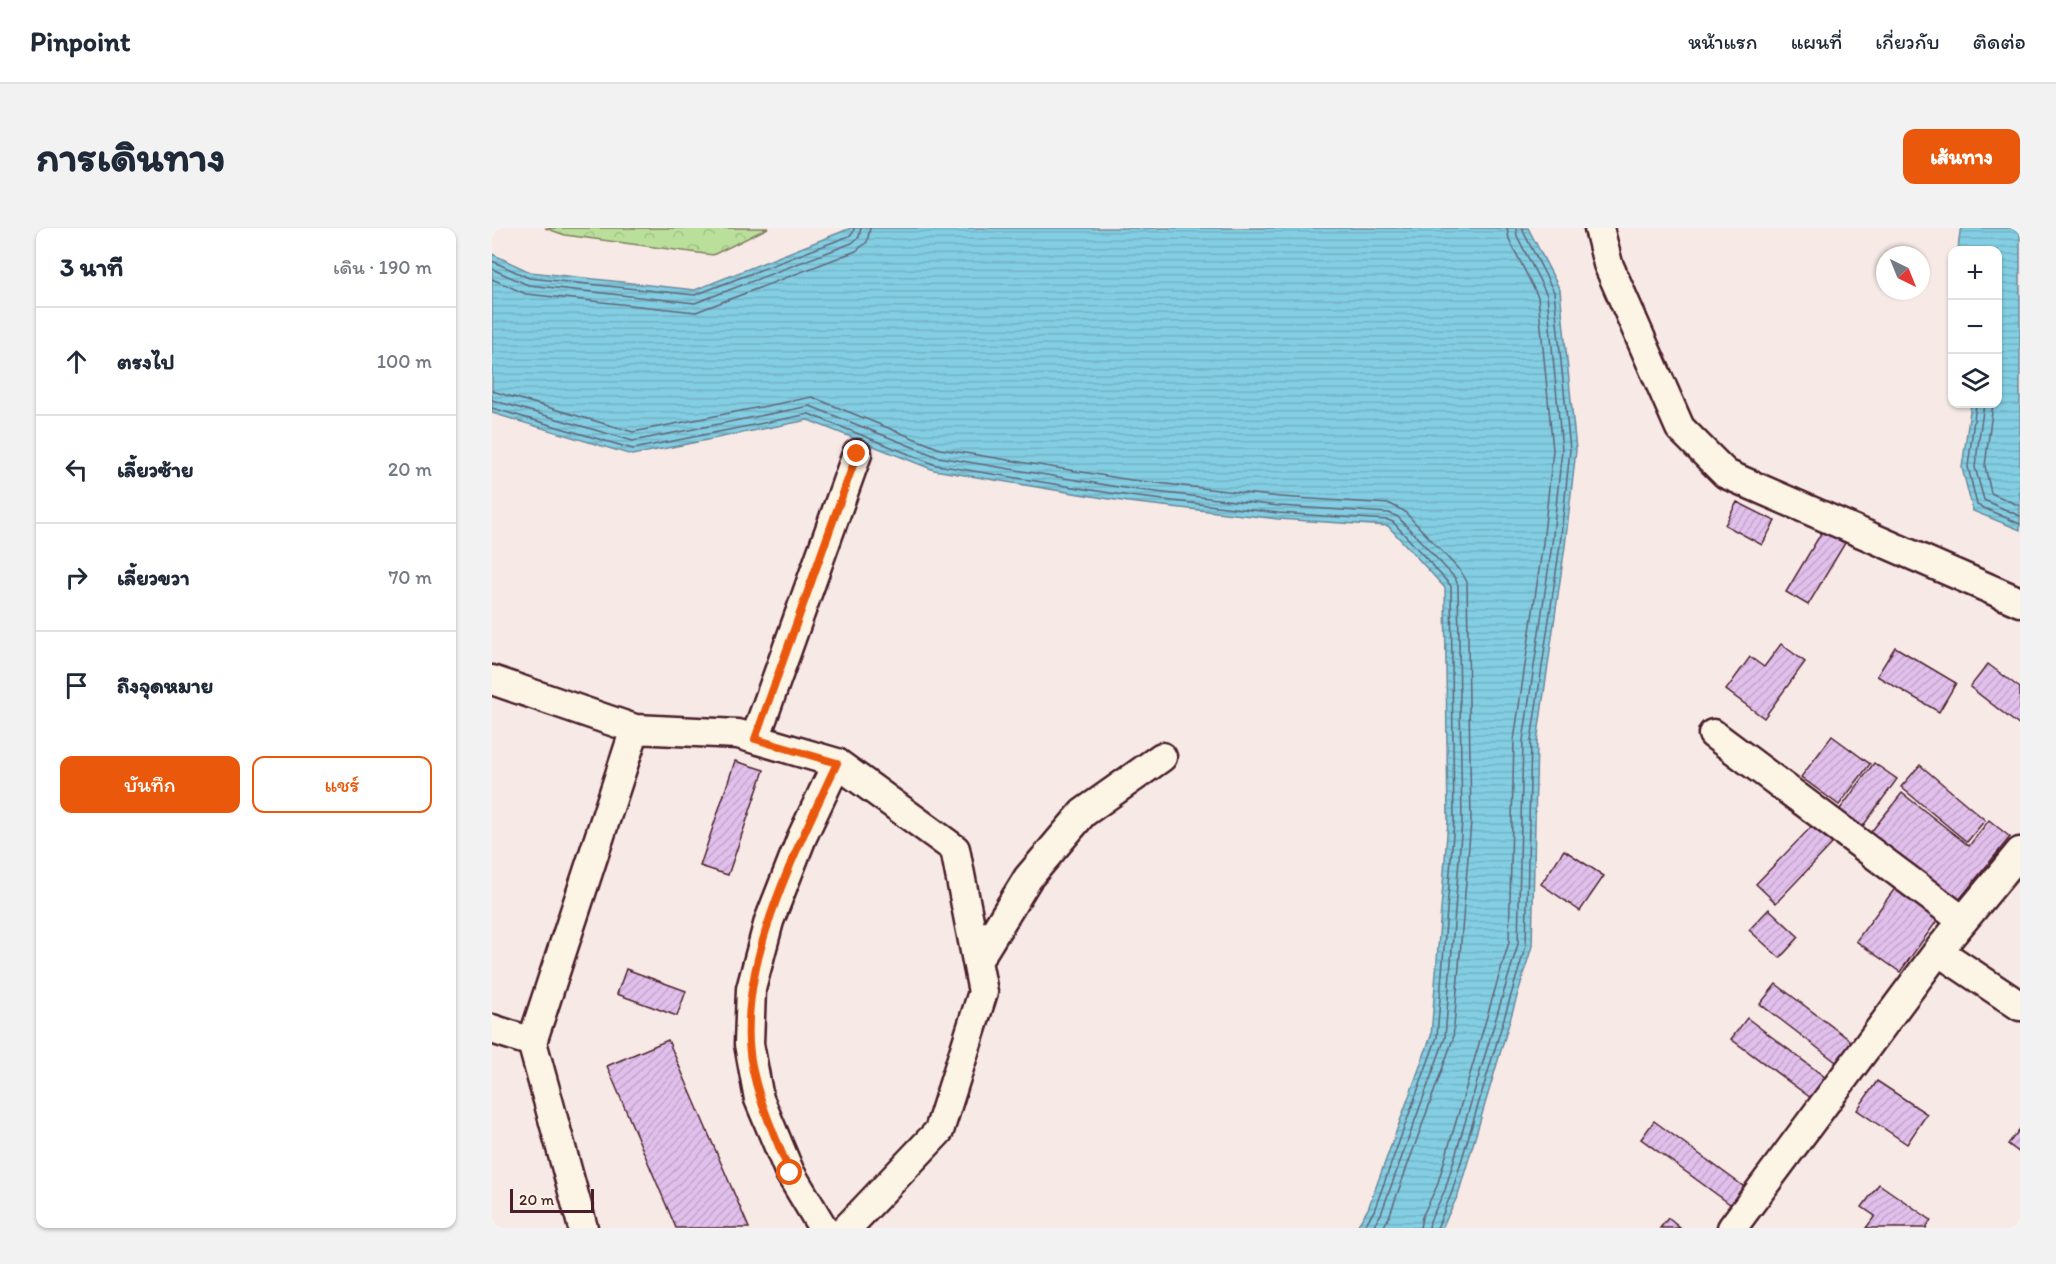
<!DOCTYPE html>
<html lang="th">
<head>
<meta charset="utf-8">
<style>
  :root { --surface:#fff; --page:#f2f2f3; --text:#1f2937; --muted:#747a83; --line:#e0e1e3; --accent:#ea580c }
  body { margin:0; font-family:Itim,"Playpen Sans Thai",sans-serif; background:var(--page); color:var(--text) }
  .controls { position:absolute; right:18px; top:18px; display:grid; overflow:hidden; border-radius:12px; box-shadow:0 2px 4px #0004 }
  .controls button { width:54px; height:54px; display:grid; place-items:center; padding:0; border:0; border-bottom:2px solid var(--line); background:var(--surface); color:var(--text); font:30px sans-serif }
  .compass { position:absolute; left:1384px; top:18px; width:54px; height:54px; border-radius:50%; background:var(--surface); box-shadow:0 2px 4px #0004; rotate:137deg }
  .scale { position:absolute; left:18px; bottom:15px; width:84px; box-sizing:border-box; padding-left:6px; border:3px solid #4a1f2b; border-top:0; font-size:16px; line-height:21px; white-space:nowrap; color:#4a1f2b; -webkit-text-stroke:4px #fcf5e5; paint-order:stroke }
  .stop { position:absolute; width:18px; height:18px; margin:-14px; border:4px solid #ea580c; border-radius:50%; background:#fff }
  .stop.end { background:#ea580c; border-color:#fff; box-shadow:0 2px 6px #0008 }
  .list { margin:0; padding:0; list-style:none }
  h2 { display:flex; justify-content:space-between; align-items:center; height:78px; margin:0; padding:0 24px; font-size:26px }
  h2 small { font-size:20px; font-weight:400; color:var(--muted) }
  .list li { display:grid; grid-template-columns:39px 1fr auto; gap:18px; align-items:center; box-sizing:border-box; height:108px; padding:0 24px; border-top:2px solid var(--line) }
  .list b { display:block; font-size:22px; white-space:nowrap }
  .list em { font-size:20px; font-style:normal; color:var(--muted) }
  .actions { display:flex; gap:12px; padding:18px 24px }
  .actions a { flex:1; padding:14px 0; border:2px solid var(--accent); border-radius:12px; text-align:center; font-size:21px; color:var(--accent) }
  .actions .main { background:var(--accent); color:#fff }
  .icon { flex:none; width:33px; height:33px; fill:none; stroke:currentColor; stroke-width:2; stroke-linecap:round; stroke-linejoin:round }
  .map { position:relative; flex:none; width:1528px; height:1000px; overflow:hidden; border-radius:12px }
  header { display:flex; align-items:center; gap:36px; box-sizing:border-box; height:84px; padding:0 30px; background:var(--surface); border-bottom:2px solid var(--line) }
  header strong { font-size:28px }
  nav { display:flex; gap:33px; margin-inline-start:auto; font-size:21px }
  .intro { display:flex; align-items:center; justify-content:space-between; box-sizing:border-box; height:144px; padding:0 36px }
  h1 { margin:0; font-size:42px }
  .button { padding:15px 27px; border-radius:12px; background:var(--accent); color:#fff; font-size:21px; font-weight:700 }
  main { display:flex; gap:36px; padding:0 36px }
  aside { flex:1; background:var(--surface); border-radius:12px; box-shadow:0 2px 4px #0004 }
  .map>svg:first-child { display:block }
</style>
</head>
<body>
<header>
<strong>Pinpoint</strong>
<nav><a>หน้าแรก</a><a>แผนที่</a><a>เกี่ยวกับ</a><a>ติดต่อ</a></nav>
</header>
<div class="intro"><h1>การเดินทาง</h1><a class="button">เส้นทาง</a></div>
<main>
<aside>
<h2>3 นาที<small>เดิน · 190 m</small></h2>
<ul class="list">
<li><svg class="icon" aria-label="ahead" viewBox="0 0 24 24"><path d="M12 20V5M6 11l6-6 6 6"/></svg><div><b>ตรงไป</b></div><em>100 m</em></li>
<li><svg class="icon" aria-label="left" viewBox="0 0 24 24"><path d="M17 20v-9H6M10 6l-5 5 5 5"/></svg><div><b>เลี้ยวซ้าย</b></div><em>20 m</em></li>
<li><svg class="icon" aria-label="right" viewBox="0 0 24 24"><path d="M7 20v-9h11M14 6l5 5-5 5"/></svg><div><b>เลี้ยวขวา</b></div><em>70 m</em></li>
<li><svg class="icon" aria-label="arrive" viewBox="0 0 24 24"><path d="M6 21V4h12l-3 4 3 4H6"/></svg><div><b>ถึงจุดหมาย</b></div></li>
</ul>
<div class="actions"><a class="main">บันทึก</a><a>แชร์</a></div>
</aside>
<div class="map">
<svg width="1528" height="1000" viewBox="0 0 1528 1000">
  <defs>
    <pattern id="forest-crowns" width="20" height="18" patternUnits="userSpaceOnUse" patternTransform="scale(1.5)"><rect width="20" height="18" fill="#b9df9a"/><path d="M2 6a3 3 0 1 1 6 0M12 15a3 3 0 1 1 6 0" fill="none" stroke="#a1bf85"/></pattern>
    <pattern id="water-rules" width="6" height="5" patternUnits="userSpaceOnUse" patternTransform="scale(1.5)"><rect width="6" height="5" fill="#83cee3"/><path d="M0 2.5h6" fill="none" stroke="#73b0c3"/></pattern>
    <pattern id="building-hatch" width="6" height="6" patternUnits="userSpaceOnUse" patternTransform="scale(1.5)"><rect width="6" height="6" fill="#e1c0ec"/><path d="M-1 1l2-2M0 6l6-6M5 7l2-2" fill="none" stroke="#c3a5cb"/></pattern>
  </defs>
  <rect width="100%" height="100%" fill="#f7eae6"/>
  <filter id="ink" filterUnits="userSpaceOnUse"><feTurbulence type="fractalNoise" baseFrequency=".0167" numOctaves="2"/><feDisplacementMap in="SourceGraphic" scale="12" xChannelSelector="R" yChannelSelector="G"/><feConvolveMatrix kernelMatrix="1 2 1 2 8 2 1 2 1" color-interpolation-filters="sRGB"/></filter>
  <g filter="url(#ink)">
    <path fill="url(#forest-crowns)" stroke="#827f62" stroke-width="1.5" d="M53 0H276L221 27 73 7Z"/>
    <path fill="url(#water-rules)" stroke="#6c8899" stroke-width="1.5" d="M359 0H1036L1068 62 1084 222 1073 318 1045 514 1040 718 966 967 950 1000H864L876 981 939 808 956 593 953 360 896 298 786 291 636 274 442 242 316 192 140 227 0 185V26L38 44 203 62Z
      M1471 0H1528V302L1481 283 1470 240 1479 176H1506V22H1466L1468 4Z"/>
    <g fill="none" stroke-linecap="round" stroke-linejoin="round">
      <path stroke="#616575" stroke-width="1.5" d="M0 33 37 50 203 67 357 8 361 5 362 0
        M0 41 36 57 203 75 360 15 367 9 369 0
        M0 51 34 66 204 84 364 23 375 14 378 0
        M0 163 141 204 320 169 448 221 639 252 788 269 898 276 912 283 970 345 975 354 979 593 961 811 897 989 891 1000
        M0 172 141 213 318 178 446 229 638 261 787 278 897 285 906 289 963 350 966 357 970 593 953 810 889 986 880 1000
        M1484 176 1476 239 1485 277 1528 296
        M1492 176 1483 239 1492 272 1528 288
        M1501 176 1493 238 1499 265 1528 278
        M0 180 141 221 317 186 444 237 637 268 786 285 896 292 901 294 959 358 962 593 945 809 882 983 871 1000
        M928 1000 930 989 945 958 1017 714 1022 512 1051 315 1061 222 1046 69 1017 11 1015 0
        M937 1000 938 993 953 962 1026 716 1031 513 1060 316 1070 222 1055 67 1025 8 1024 0
        M945 1000 960 964 1034 717 1039 513 1068 317 1078 222 1062 64 1032 5 1031 0"/>
    </g>
    <path fill="url(#building-hatch)" stroke="#4a1f2b" stroke-width="1.5" d="M1245 274 1283 293 1270 317 1233 297Z
      M1331 302 1353 315 1316 377 1294 364Z
      M1289 416 1313 434 1272 490 1234 462 1258 429 1272 439Z
      M1403 419 1464 455 1447 484 1385 448Z
      M1496 436 1528 460V498L1478 459Z
      M1340 508 1378 536 1347 577 1309 549Z
      M243 533 272 542 236 647 208 638Z
      M1382 535 1405 551 1366 605 1343 588Z
      M1428 537 1493 592 1475 614 1409 559Z
      M1410 565 1477 618 1497 592 1518 609 1462 678 1375 609Z
      M1321 597 1340 616 1284 675 1264 656Z
      M1072 622 1112 648 1088 683 1049 656Z
      M1404 659 1447 690 1408 744 1364 713Z
      M1277 681 1307 709 1288 730 1257 702Z
      M134 741 194 763 185 788 125 766Z
      M1284 756 1363 816 1348 837 1268 776Z
      M1255 790 1334 850 1319 870 1239 811Z
      M176 812 257 1000H184L115 838Z
      M1385 853 1435 886 1415 916 1365 882Z
      M1162 893 1255 961 1242 979 1149 911Z
      M1528 901V925L1516 916Z
      M1387 956 1439 992 1434 1000H1374L1383 988 1370 979Z
      M1176 990 1188 1000H1168Z"/>
    <g fill="none" stroke-linecap="round" stroke-linejoin="round">
      <defs>
        <path id="minor" d="M1107 0 1116 36 1188 200 1234 246 1528 374
          M0 452 143 501 246 506 345 535 463 621 491 764 447 903 355 1000
          M1221 506 1470 692
          M263 511 365 226
          M1446 723 1528 778
          M485 733 536 650 591 585 670 529
          M0 801 40 814 91 1000
          M40 814 143 501
          M331 1000 298 945 267 871 257 816 259 761 277 693 310 609 345 535
          M1240 1000 1446 723 1528 624"/>
      </defs>
      <use href="#minor" stroke="#4a1f2b" stroke-width="33"/>
      <use href="#minor" stroke="#fcf5e5" stroke-width="28"/>
    </g>
  </g>
  <g fill="none" stroke-linecap="round" stroke-linejoin="round" filter="url(#ink)">
    <path stroke="#ea580c" stroke-width="8" d="M298 945C281 903 260 861 257 815 252 721 306 619 345 535L263 511 365 226"/>
  </g>
</svg>
<div class="controls">
<button>+</button>
<button>−</button>
<button><svg class="icon" aria-label="layers" viewBox="0 0 24 24"><path d="M12 4l9 5-9 5-9-5zM3 14l9 5 9-5"/></svg></button>
</div>
<svg class="compass" viewBox="-18 -18 36 36"><path d="M0-13l5 13h-10z" fill="#e53935"/><path d="M0 13l5-13h-10z" fill="#747a83"/></svg>
<div class="scale">20 m</div>
<div class="stop" style="left:298px;top:945px"></div>
<div class="stop end" style="left:365px;top:226px"></div>
</div>
</main>
</body>
</html>
